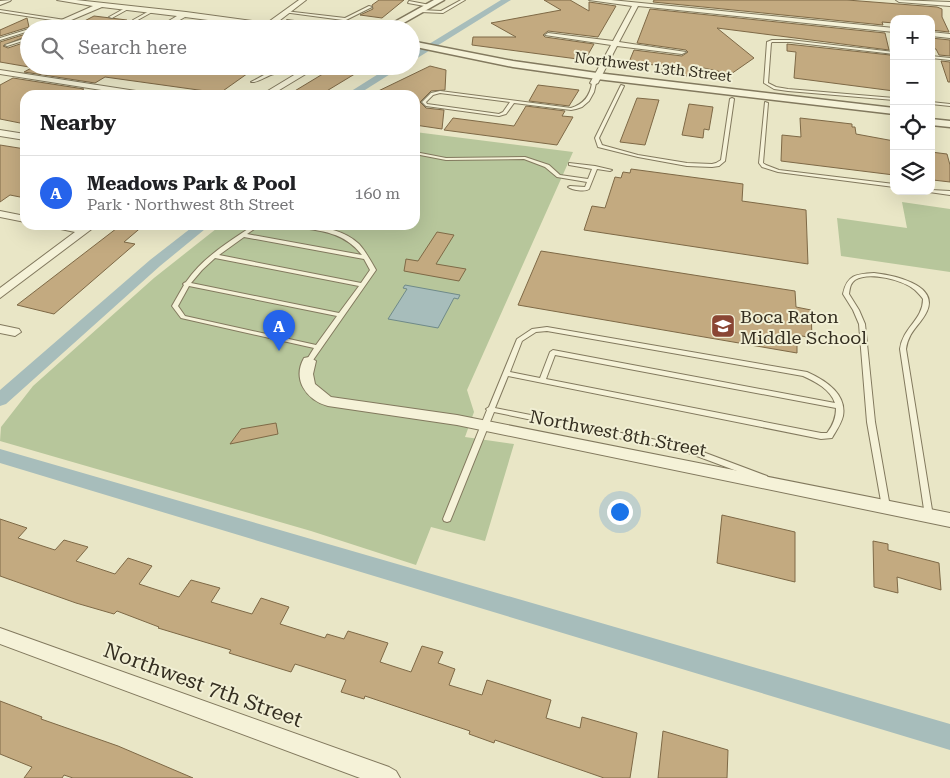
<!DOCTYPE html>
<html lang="en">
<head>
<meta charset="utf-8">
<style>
  :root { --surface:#fff; --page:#f6f6f6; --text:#202124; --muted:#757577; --line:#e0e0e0; --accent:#2563eb }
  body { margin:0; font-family:"Roboto Serif",serif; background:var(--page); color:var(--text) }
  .controls { position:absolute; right:15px; top:15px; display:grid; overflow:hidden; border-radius:10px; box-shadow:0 5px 20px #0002 }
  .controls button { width:45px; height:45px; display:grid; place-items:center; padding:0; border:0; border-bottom:1px solid var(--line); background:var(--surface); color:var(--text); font:25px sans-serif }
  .you { position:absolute; left:619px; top:511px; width:18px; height:18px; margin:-12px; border:4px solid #fff; border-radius:50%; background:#1a73e8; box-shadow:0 0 0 8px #1a73e833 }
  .badge { display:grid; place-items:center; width:32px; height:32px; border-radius:50%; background:var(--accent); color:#fff; font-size:16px; font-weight:700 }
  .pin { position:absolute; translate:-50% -41px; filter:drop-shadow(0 1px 2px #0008) }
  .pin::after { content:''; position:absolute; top:26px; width:18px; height:15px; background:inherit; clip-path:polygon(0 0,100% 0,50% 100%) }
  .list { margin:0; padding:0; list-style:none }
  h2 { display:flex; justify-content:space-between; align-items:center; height:65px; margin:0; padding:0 20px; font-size:21px }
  h2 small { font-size:16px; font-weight:400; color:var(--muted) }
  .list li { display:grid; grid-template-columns:32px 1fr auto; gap:15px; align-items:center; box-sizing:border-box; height:75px; padding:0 20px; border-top:1px solid var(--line) }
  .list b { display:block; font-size:19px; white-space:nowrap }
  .list p { margin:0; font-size:16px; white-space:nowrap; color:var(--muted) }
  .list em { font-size:16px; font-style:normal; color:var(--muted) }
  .icon { flex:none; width:28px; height:28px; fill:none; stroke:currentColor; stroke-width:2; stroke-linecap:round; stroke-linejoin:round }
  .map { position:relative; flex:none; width:950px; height:778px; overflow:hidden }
  .search { position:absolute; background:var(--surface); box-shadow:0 5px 20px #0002; left:20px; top:20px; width:400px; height:55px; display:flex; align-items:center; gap:12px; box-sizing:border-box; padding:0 18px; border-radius:28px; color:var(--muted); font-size:19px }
  .panel { position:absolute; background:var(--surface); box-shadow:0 5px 20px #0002; left:20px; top:90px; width:400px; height:140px; border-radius:15px }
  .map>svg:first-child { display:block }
</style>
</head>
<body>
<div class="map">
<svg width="950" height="778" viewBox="0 0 950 778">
  <rect width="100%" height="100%" fill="#e9e6c6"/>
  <path fill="#b7c69b" d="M415 132 573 152 467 390 474 412 465 437 514 444 485 541 431 527 416 565 311 531 0 441 1 427 33 386 154 278 221 225H415Z
    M902 202 950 209V272L841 256 837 218 907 228Z"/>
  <path fill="#a7bdbb" stroke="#6f8a89" d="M405 285 460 295 458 299 454 298 438 328 388 319 407 289 403 288Z"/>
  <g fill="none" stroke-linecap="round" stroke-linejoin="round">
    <path fill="#a7bdbb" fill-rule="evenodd" d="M501 0H511L411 62V55Z
      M391 66H403L357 95H345Z
      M195 225H210L160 266 6 404 0 406V390L150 260Z
      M0 449 950 724V750L0 463Z"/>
  </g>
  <path fill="#c3aa80" stroke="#7e6946" d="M379 0H404L382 18 360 15 373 9 372 5Z
    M544 0H570L589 11V2L616 6 598 37 548 31 543 35 545 37 594 44 585 60 472 45 473 37H516L491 23 561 10Z
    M654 0H847L937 7 942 9V17L949 32 931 30V19H894V23L882 22 883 25 653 2Z
    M650 9 885 33 889 50 717 28 754 58 731 74 699 67 697 77 661 73 663 66 629 62 634 50 682 56 688 52 686 50 637 43Z
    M94 16 127 20 126 29H69Z
    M27 18 29 27 0 36V30Z
    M29 33V35L3 46 8 48 29 41V67L0 62V42Z
    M931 38 950 40V56L939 55 936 49 931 48Z
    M787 44 890 55 894 60V91L794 78 796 52 787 51Z
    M941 61 950 62V82H948Z
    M35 66H215L251 71 220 93 105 77 95 83 24 72Z
    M336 66H368L320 95H288Z
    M430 66 446 70 445 90 431 91 420 102 426 108 444 110 442 129 415 125V95H370Z
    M13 78 84 89 73 95H25V124L0 119V85Z
    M538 85 579 90 569 106 529 101Z
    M637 98 659 100 645 145 620 142Z
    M689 104 713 107 709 130 704 129 703 138 682 135Z
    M526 106 565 111 562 116 573 117 557 145 444 130 453 118 514 126Z
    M800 118 852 124V127H855L856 134 894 141V175L781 161 782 135 801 137Z
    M0 145 25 149V198L10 195 0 202Z
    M931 152 947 154 950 165V182L933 180Z
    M631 169 743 184 742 201 806 210 808 264 584 230 592 206 605 208 615 177 621 178 623 172 630 173Z
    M121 225H144L124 242 135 244 54 314 17 305Z
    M437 232 454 235 436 264 466 269 459 281 404 271 406 259 418 261Z
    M541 251 795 291 796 307 811 310 812 338 797 335V353L518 305Z
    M276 423 278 434 230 444 241 429Z
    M722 515 795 532V582L717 563Z
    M0 519 27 528 18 538 55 550 64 540 88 547 76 561 115 574 128 558 152 566 139 584 179 597 191 580 220 588 211 602 252 614 261 598 289 607 280 624 325 638 327 634 344 639 348 631 388 643 380 662 411 672 422 646 443 652 438 663 455 669 449 685 482 695 487 680 551 700 546 718 580 728 582 717 637 733 630 778H604L495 740 494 743 469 734 470 731 365 696 364 699 341 692 346 680 295 664 291 672 229 653 231 650 158 628 159 627 117 611 114 614 76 603 0 576Z
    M873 541 888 544V550L939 563 941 590 897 577 898 593 874 587Z
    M0 701 42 717 41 719 118 746 193 778H73L64 775 62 778H24L32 767 0 754Z
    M663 731 728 750 727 778H658Z"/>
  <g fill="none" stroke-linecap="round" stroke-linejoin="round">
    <defs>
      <path id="service" d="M461 0H465L443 13 421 12 419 11 421 10 441 11Z
        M409 1 430 5 432 6 430 7 408 3Z
        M369 6 372 7 346 20 342 29H338L343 20 283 12 285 11 345 18Z
        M127 7 130 8 112 18 109 17Z
        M0 10 65 20 67 21 65 22 0 12Z
        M151 10 154 11 136 21 133 20Z
        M236 20 239 21 228 29H226V27Z
        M66 27 67 29H62Z
        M29 29V31L0 40V38Z
        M29 37V39L7 46 5 45Z
        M772 40H790L894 52V54L790 42H772L771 43 768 83 776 87 788 89 894 98V100L788 91 774 89 764 83 767 42Z
        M931 56 950 58V60L931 58Z
        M283 71H296L305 73 303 74C293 73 283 72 274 74 266 76 258 83 251 82L264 75Z
        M594 82 596 83 594 92 589 101 582 107 576 109 571 110 514 103 506 114 499 116 426 106 422 102 431 93 440 91 571 108C584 104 590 96 592 83ZM440 93 510 102 503 112 499 114 427 104 426 102 433 95Z
        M621 85 624 86 599 138 602 145 638 155 687 163 712 164 716 163 721 160 730 99 732 98 734 99 725 161 719 166 712 167 687 166 638 157 598 147 595 138Z
        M765 102 768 103 763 163 766 165 779 170 894 184V187L778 172 762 167 759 163Z
        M931 102 950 104V106L931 104Z
        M415 152 446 158 525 157 549 165 560 175 588 179 592 169 569 165V163L595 166 612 170 610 171 597 169 589 189C585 192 572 190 568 187L570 186 585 187 587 182 557 177 545 167 524 159 446 160 415 154Z
        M931 190 950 191V195L929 192V191H931Z
        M254 225H260L247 234 362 255C344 232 322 231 295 227L292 225C315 225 342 228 359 244 366 252 371 261 376 270L311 363H309L306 361 314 348 181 318 172 306 184 285 183 284 184 283 186 282C203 257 229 242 254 225ZM244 237 364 259 370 270 361 283 219 255ZM215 258 359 286 339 313 191 283 202 270ZM189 286 337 316 316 345 185 316 178 306Z
        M874 273C892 275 939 284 927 311 920 326 909 330 906 349L933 516 932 518 929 519 926 518 925 516 900 349C903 327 923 320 923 299 921 296 918 293 915 290 903 280 869 271 855 280 850 284 850 288 849 294L859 310 865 324 875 422 890 507 889 509 886 510 883 509 882 507 867 422 859 324 853 310 843 294C847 275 856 274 874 273Z
        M547 327 807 372C825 380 847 394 843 416 841 424 836 431 832 438L821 439 508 376 495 408 687 446 767 476 768 478 767 480 764 481 761 480 686 452 494 412 451 519 450 521 447 522 444 521 443 519 487 410 486 409 489 407 517 339 532 329ZM547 331 803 376C816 382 830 389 835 403L553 350 550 352 540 378 510 372 522 341 536 332ZM555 355 836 408C836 418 833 425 827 433H821L546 379Z"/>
      <path id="minor" d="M11 0 10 1 0 5V1Z
        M57 0H76L186 12 267 23 299 0H306L275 24 301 29H262V27L185 17 164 29H155L177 16 102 7 50 29H41L93 6Z
        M589 0H611L894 28V32L638 6 619 42 686 52 682 54 617 46 598 83 594 85 590 83 611 45 545 35 548 33 613 41 632 6Z
        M896 0 950 2V6L899 2Z
        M287 20 339 27 342 29H322L285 23Z
        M931 32 950 34V38L931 36Z
        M309 66H319L271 95H261Z
        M0 70 149 93 153 95H133L0 74Z
        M0 130 25 134V140L0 136Z
        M0 211 25 216V222L0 217Z
        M50 225 82 227 85 225H97L0 298V288L75 232 51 227Z
        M0 325 19 329 21 332 15 336 0 333Z
        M309 357 316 361 313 374 315 384 331 397 457 415 950 513V527L457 425 328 406C306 400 292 379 304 358Z
        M0 628 389 767 396 771 400 778H360L0 644Z"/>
      <path id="tertiary" d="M434 0H444L393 29H382Z
        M411 41 513 61 597 73 894 108V114L597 79 513 67 411 46Z
        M931 119 950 121V127L931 125Z"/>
    </defs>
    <use href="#service" stroke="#82795e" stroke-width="2"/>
    <use href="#minor" stroke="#82795e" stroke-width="2"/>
    <use href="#tertiary" stroke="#82795e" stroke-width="3"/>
    <use href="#service" fill="#f5f2d8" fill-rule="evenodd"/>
    <use href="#minor" fill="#f5f2d8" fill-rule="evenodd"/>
    <use href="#tertiary" fill="#f5f2d8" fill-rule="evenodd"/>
  </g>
  <defs>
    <symbol id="school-square" viewBox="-11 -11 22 22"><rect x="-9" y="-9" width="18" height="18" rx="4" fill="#8a4634" stroke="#f1efd4"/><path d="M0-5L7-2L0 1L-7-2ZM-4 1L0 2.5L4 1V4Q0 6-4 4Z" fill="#fff"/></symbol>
  </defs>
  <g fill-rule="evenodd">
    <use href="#school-square" x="709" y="312" width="28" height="28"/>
  </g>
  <g text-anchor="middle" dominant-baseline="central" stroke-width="4" stroke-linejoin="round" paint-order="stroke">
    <g font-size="15" fill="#342e20" stroke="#f1efd4">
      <text transform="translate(653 67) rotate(7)">Northwest 13th Street</text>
    </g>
    <g font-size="18" fill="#342e20" stroke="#f1efd4" text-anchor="start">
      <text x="740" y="316">Boca Raton<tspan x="740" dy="21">Middle School</tspan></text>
    </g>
    <g font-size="18" fill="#342e20" stroke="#f1efd4">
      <text transform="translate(618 433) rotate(11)">Northwest 8th Street</text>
    </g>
    <g font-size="21" fill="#342e20" stroke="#f1efd4">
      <text transform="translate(203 685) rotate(20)">Northwest 7th Street</text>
    </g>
  </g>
</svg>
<div class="controls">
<button>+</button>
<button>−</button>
<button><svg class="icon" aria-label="locate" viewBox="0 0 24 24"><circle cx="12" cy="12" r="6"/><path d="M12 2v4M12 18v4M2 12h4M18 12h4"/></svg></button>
<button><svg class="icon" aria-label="layers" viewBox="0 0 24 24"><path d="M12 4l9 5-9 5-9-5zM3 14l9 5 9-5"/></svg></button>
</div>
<div class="you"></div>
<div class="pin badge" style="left:279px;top:351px">A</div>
<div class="search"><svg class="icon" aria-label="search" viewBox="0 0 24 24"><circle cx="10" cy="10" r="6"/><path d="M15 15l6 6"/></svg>Search here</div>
<section class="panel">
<h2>Nearby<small></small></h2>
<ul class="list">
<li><span class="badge">A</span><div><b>Meadows Park &amp; Pool</b><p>Park · Northwest 8th Street</p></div><em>160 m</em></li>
</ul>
</section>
</div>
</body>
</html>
